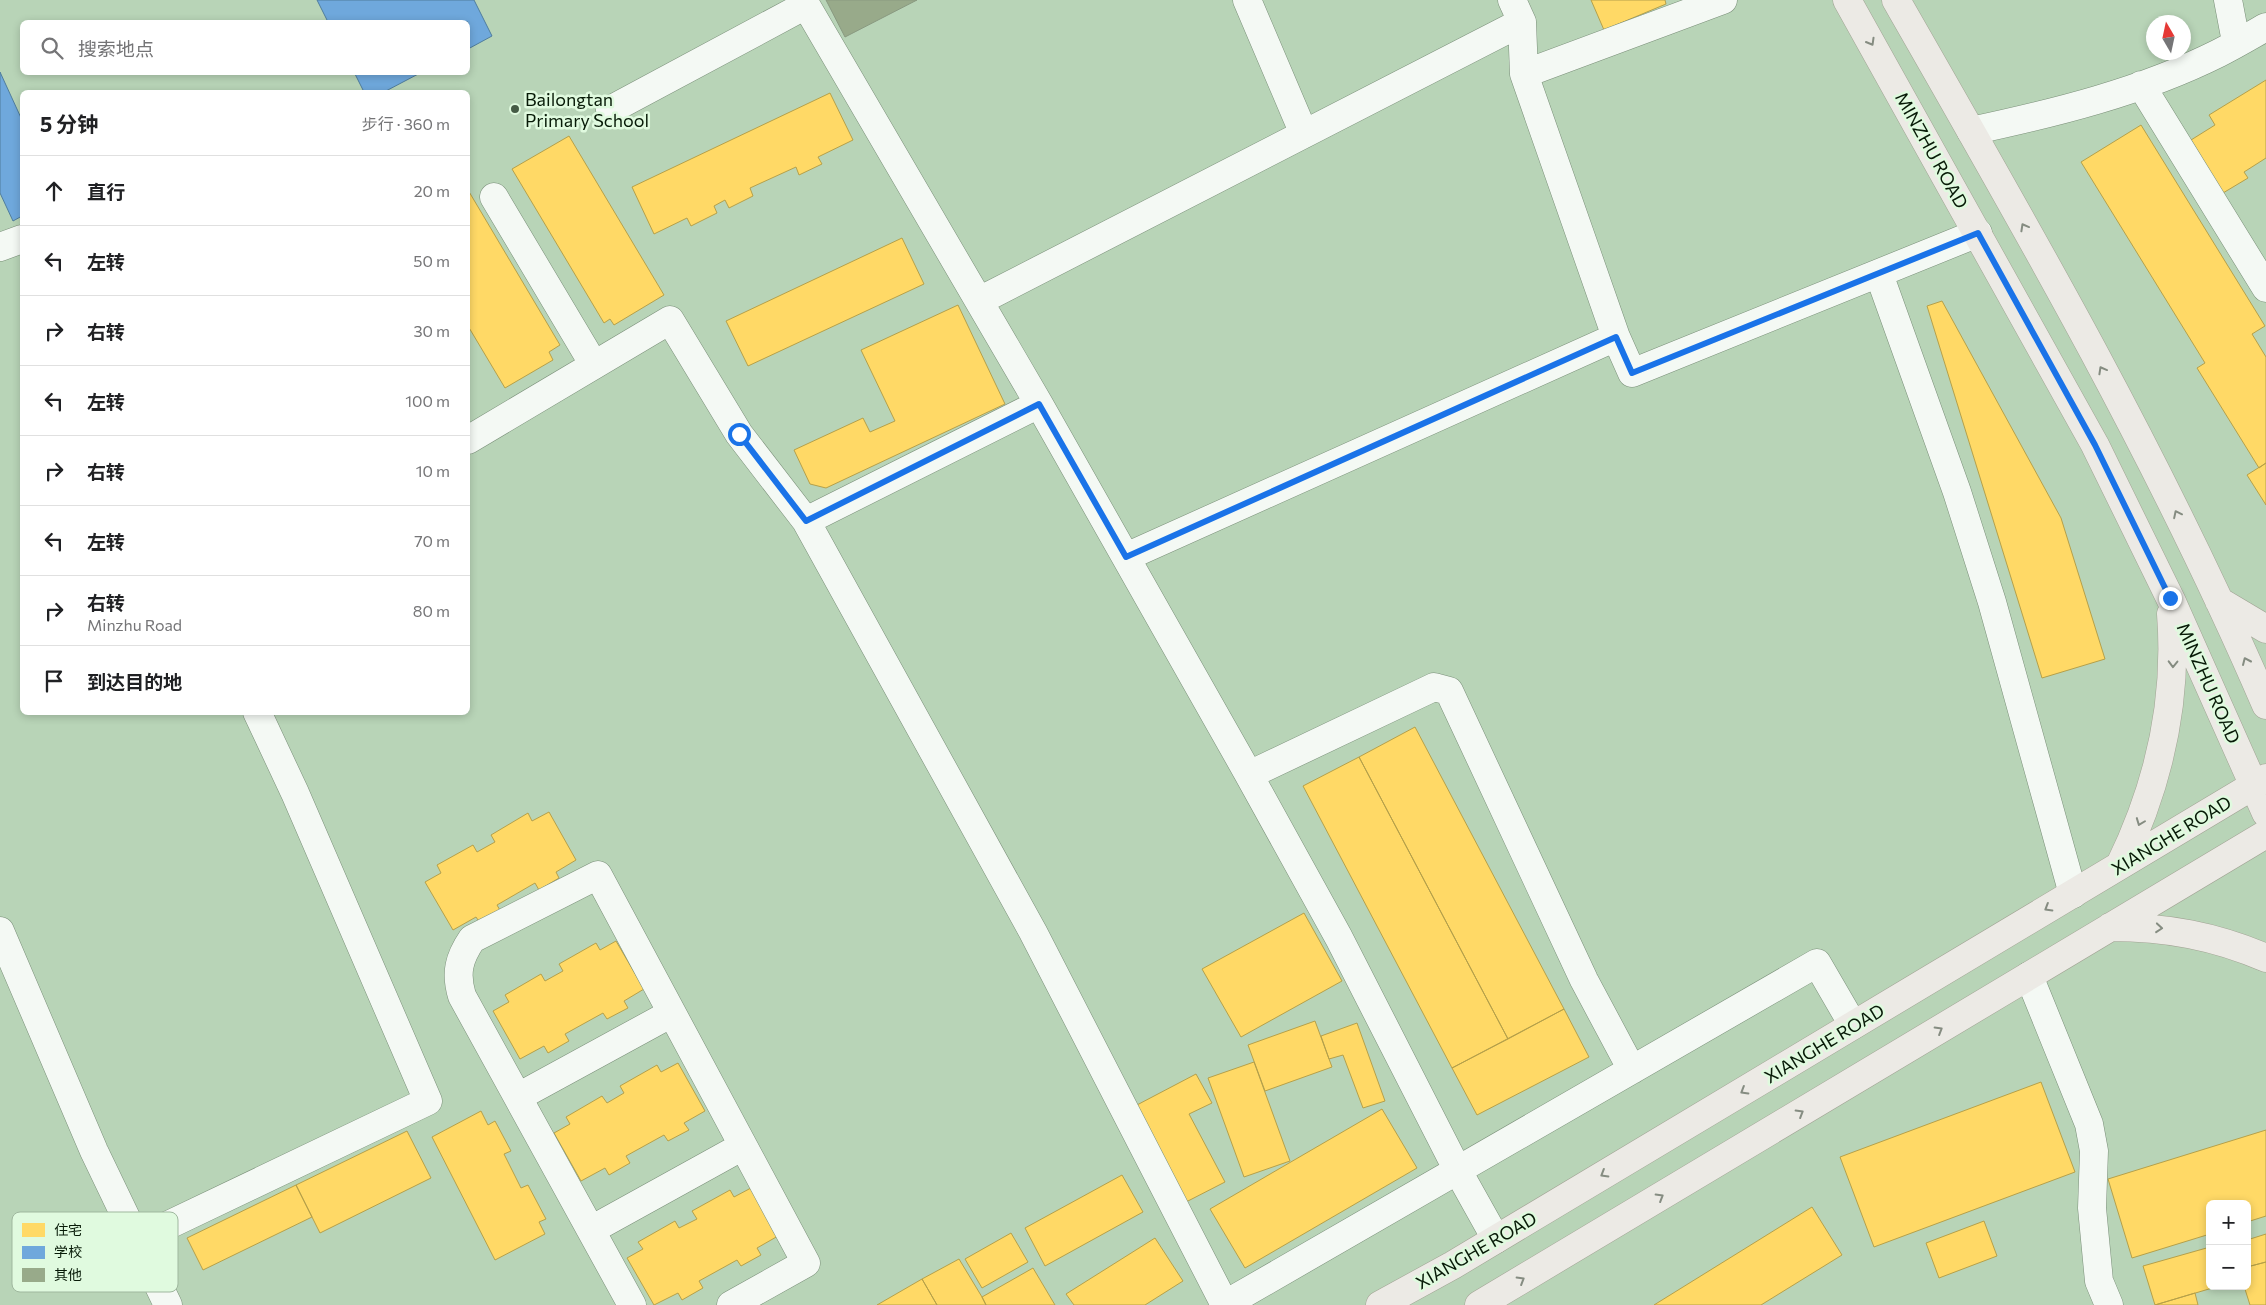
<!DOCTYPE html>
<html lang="zh">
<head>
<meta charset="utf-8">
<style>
  :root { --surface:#fff; --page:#f2f2f2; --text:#202124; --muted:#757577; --line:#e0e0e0 }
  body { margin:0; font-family:Commissioner,"Noto Sans SC",sans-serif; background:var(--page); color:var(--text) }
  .controls { position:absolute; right:15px; bottom:15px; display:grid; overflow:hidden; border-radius:8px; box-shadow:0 2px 8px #0003 }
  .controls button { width:45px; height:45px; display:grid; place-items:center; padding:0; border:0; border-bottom:1px solid var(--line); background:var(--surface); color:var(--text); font:25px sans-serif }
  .compass { position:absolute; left:2146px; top:15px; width:45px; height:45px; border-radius:50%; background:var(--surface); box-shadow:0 2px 8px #0003; rotate:351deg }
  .stop { position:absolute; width:15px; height:15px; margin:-11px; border:4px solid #1a73e8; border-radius:50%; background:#fff }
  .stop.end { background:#1a73e8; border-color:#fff; box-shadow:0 1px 5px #0008 }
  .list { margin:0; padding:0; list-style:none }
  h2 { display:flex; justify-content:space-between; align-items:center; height:65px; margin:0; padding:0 20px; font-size:21px }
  h2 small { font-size:16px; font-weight:400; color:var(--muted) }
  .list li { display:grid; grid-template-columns:32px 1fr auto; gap:15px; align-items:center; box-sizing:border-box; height:70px; padding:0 20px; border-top:1px solid var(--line) }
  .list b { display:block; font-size:19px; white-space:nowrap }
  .list p { margin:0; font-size:16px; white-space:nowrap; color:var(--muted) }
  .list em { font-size:16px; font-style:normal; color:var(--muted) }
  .icon { flex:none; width:28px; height:28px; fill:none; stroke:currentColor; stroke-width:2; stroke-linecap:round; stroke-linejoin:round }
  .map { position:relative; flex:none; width:2266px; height:1305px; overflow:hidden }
  .search { position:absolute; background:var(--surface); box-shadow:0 2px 8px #0003; left:20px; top:20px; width:450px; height:55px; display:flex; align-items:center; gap:12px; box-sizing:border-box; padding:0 18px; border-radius:8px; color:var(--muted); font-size:19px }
  .panel { position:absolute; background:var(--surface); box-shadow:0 2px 8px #0003; left:20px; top:90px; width:450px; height:625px; border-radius:8px }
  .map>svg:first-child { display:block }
</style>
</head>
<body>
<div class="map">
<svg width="2266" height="1305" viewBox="0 0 2266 1305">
  <rect width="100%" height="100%" fill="#b8d4b7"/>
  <path fill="#ffd966" stroke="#b5a04a" d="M1591 0H1665L1666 4 1604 30Z
    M2266 80V158L2244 172 2248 178 2223 193 2191 140 2215 125 2209 115Z
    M830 93 853 140 818 157 822 164 799 175 796 167 750 188 753 196 729 208 725 200 714 206 717 213 691 226 687 218 654 234 632 187Z
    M2141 125 2265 326 2252 334 2266 357V463L2259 468 2197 368 2205 363 2081 162Z
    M569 136 664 295 614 325 610 319 604 323 512 169Z
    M468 190 560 345 549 352 553 360 505 388 468 326Z
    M902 238 924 284 748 366 726 321Z
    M1942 301 2061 518 2105 659 2042 678 1927 306Z
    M958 305 1005 404 826 488 810 484 794 450 863 418 870 432 895 421 861 350Z
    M2266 463V505L2247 475Z
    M1415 727 1564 1009 1508 1039 1359 757Z
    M1359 757 1508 1039 1452 1068 1303 786Z
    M549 812 576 860 556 872 559 878 539 890 535 883 497 905 501 912 480 923 476 917 453 930 425 882 441 873 437 865 473 845 477 852 495 842 491 835 528 813 532 821Z
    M1304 913 1342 981 1241 1037 1202 969Z
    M616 941 644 989 624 1001 628 1008 607 1019 603 1013 565 1034 569 1041 548 1053 544 1046 520 1059 493 1011 509 1002 505 995 541 974 545 981 563 971 559 964 596 943 600 950Z
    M1564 1009 1589 1057 1477 1115 1452 1068Z
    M1315 1021 1332 1067 1265 1091 1248 1045Z
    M1357 1023 1385 1101 1363 1108 1343 1055 1329 1059 1321 1036Z
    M1254 1062 1290 1161 1244 1177 1208 1078Z
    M678 1063 705 1111 684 1123 689 1130 668 1141 664 1135 626 1156 630 1163 609 1175 605 1168 581 1181 554 1133 570 1124 566 1117 602 1096 607 1103 624 1093 620 1086 657 1065 661 1072Z
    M1196 1074 1212 1103 1189 1114 1225 1182 1186 1202 1135 1106Z
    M2041 1082 2075 1172 1874 1247 1840 1157Z
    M1382 1109 1417 1168 1245 1268 1210 1209Z
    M481 1111 488 1125 495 1121 511 1151 504 1154 521 1188 528 1185 546 1219 539 1222 545 1234 495 1260 432 1137Z
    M2266 1130V1216L2247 1222V1204H2210V1234L2132 1258 2108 1179Z
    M407 1131 431 1178 320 1233 296 1185Z
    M1122 1175 1143 1212 1045 1266 1025 1228Z
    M296 1185 312 1217 203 1270 187 1238Z
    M751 1188 778 1236 757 1248 761 1255 741 1266 737 1260 699 1281 703 1288 682 1300 678 1293 654 1305 627 1258 643 1249 638 1242 675 1221 679 1228 697 1219 692 1211 730 1190 734 1197Z
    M1812 1207 1842 1255 1761 1305H1654Z
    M1984 1221 1997 1256 1939 1278 1926 1243Z
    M1011 1233 1028 1262 982 1288 965 1259Z
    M2266 1234V1262L2247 1267V1240Z
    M1155 1238 1183 1281 1145 1305H1074L1066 1294Z
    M2210 1247V1286H2219L2155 1305 2143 1266Z
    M959 1259 982 1297 986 1305H937L922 1279Z
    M2266 1262V1305H2250L2244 1286H2247V1267Z
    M1033 1268 1055 1305H986L982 1297Z
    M922 1279 937 1305H877Z
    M2195 1293 2198 1305H2155Z"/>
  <path fill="#6fa8dc" stroke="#507d9c" d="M317 0H474L492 36 468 49V22H328Z
    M0 72 22 120V216L13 221 0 193Z
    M354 72H422L384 92H364Z"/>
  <path fill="#98aa8a" stroke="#899980" d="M826 0H917L845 37Z"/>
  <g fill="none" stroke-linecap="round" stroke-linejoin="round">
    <defs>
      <path id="minor" d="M803 0 1039 404 1249 775 1339 938 1458 1171 1496 1239
        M1247 0 1304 134
        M1512 0 1522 22 1524 74
        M2228 0 2236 42
        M2141 85 2266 288
        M610 110 806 5
        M1971 131C2055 113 2141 92 2219 53 2235 45 2250 36 2266 27
        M494 197 594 365
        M0 247 22 239
        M1879 274 1957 492 1992 602 2073 894
        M979 301 1522 22
        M1616 337 1524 74 1723 0
        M468 440 670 320 739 434 806 521 1033 932 1225 1305
        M806 521 1039 404
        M1126 557 1616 337 1632 373 1978 233
        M1249 775 1434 687 1449 691 1584 980 1632 1070
        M0 931 94 1151 168 1305
        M2029 976 2089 1124 2094 1151 2092 1208 2099 1281 2109 1305
        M518 1097 672 1013
        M591 1230 743 1146
        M137 1240 428 1101 295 793 257 712
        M632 1305 462 996C455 973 459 958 472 939L598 875 806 1263 731 1305
        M1224 1305 1817 963 1853 1025"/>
      <path id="major" d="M1847 0 2095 445 2172 602 2266 813
        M1896 0C2028 230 2161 461 2266 705
        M2219 601 2266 629
        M2120 865C2159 785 2178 703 2171 614
        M2110 927C2166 927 2215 936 2266 958
        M1380 1305 1453 1265 2266 778
        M1479 1305 2266 834"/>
    </defs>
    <use href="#minor" stroke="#7a8f79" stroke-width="29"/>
    <use href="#major" stroke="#a1a394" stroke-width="29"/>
    <use href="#minor" stroke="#f4f9f4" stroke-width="28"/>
    <use href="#major" stroke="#eceae5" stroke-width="28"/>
  </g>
  <defs><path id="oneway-chevron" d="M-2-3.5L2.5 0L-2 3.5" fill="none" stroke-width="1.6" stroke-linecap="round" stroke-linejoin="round" transform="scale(1.25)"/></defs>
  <g stroke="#858c81">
    <use href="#oneway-chevron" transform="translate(1871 42) rotate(60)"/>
    <use href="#oneway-chevron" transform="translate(2024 227) rotate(-119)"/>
    <use href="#oneway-chevron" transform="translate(2102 370) rotate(-119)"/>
    <use href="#oneway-chevron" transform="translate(2177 514) rotate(-116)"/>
    <use href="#oneway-chevron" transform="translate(2246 661) rotate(-114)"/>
    <use href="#oneway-chevron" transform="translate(2173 664) rotate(91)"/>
    <use href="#oneway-chevron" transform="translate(2140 822) rotate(111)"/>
    <use href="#oneway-chevron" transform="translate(2048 908) rotate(149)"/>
    <use href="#oneway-chevron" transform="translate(2159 928) rotate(5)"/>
    <use href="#oneway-chevron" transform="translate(1939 1030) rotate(-31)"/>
    <use href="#oneway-chevron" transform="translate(1744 1091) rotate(149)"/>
    <use href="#oneway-chevron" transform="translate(1800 1113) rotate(-31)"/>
    <use href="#oneway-chevron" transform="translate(1604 1174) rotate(149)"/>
    <use href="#oneway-chevron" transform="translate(1660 1197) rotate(-31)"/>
    <use href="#oneway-chevron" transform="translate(1521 1280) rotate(-31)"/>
  </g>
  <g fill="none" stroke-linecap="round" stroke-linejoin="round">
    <path stroke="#1a73e8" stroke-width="6" d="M739 434 806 521 1039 404 1126 557 1616 337 1632 373 1978 233 2095 445 2170 598"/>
  </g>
  <circle fill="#455b45" stroke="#e0fadf" stroke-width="2" cx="515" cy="109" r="5"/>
  <g text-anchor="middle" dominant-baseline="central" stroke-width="5" stroke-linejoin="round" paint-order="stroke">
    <g font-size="18" fill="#071a07" stroke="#e0fadf" text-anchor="start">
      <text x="525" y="99">Bailongtan<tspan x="525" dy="21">Primary School</tspan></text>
    </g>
    <g font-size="18" fill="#071a07" stroke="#e0fadf">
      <text transform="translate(1932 150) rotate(61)">MINZHU ROAD</text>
      <text transform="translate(2209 683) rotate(66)">MINZHU ROAD</text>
      <text transform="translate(2171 835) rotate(-31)">XIANGHE ROAD</text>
      <text transform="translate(1824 1043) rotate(-31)">XIANGHE ROAD</text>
      <text transform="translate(1476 1250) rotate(-30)">XIANGHE ROAD</text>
    </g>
  </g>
  <rect x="12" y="1212" width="166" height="80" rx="8" fill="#e0fadf" stroke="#9fb79e" stroke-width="1"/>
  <rect x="22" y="1223" width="23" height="14" fill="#ffd966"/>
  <rect x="22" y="1246" width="23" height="13" fill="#6fa8dc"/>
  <rect x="22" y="1268" width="23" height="14" fill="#98aa8a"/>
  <g font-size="14" fill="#071a07">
    <text x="54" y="1235">住宅</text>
    <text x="54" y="1257">学校</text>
    <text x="54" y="1280">其他</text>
  </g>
</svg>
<div class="controls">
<button>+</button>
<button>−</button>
</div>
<svg class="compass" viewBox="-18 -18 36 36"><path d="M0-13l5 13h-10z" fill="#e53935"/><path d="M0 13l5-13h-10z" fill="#757577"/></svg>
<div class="stop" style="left:739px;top:434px"></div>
<div class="stop end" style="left:2170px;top:598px"></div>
<div class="search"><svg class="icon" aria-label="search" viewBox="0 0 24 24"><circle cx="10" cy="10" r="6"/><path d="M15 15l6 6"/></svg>搜索地点</div>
<section class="panel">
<h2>5 分钟<small>步行 · 360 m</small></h2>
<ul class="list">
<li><svg class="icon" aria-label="ahead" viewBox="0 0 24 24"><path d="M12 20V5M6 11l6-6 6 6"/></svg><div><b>直行</b></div><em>20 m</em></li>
<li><svg class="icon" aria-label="left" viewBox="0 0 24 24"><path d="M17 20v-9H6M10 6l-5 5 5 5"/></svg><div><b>左转</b></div><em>50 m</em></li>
<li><svg class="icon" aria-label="right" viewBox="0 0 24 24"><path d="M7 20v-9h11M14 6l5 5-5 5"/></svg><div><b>右转</b></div><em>30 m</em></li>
<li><svg class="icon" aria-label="left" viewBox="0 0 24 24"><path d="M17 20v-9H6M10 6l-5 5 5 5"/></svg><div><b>左转</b></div><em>100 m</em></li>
<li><svg class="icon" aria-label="right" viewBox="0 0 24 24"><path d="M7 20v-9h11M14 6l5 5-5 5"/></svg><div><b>右转</b></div><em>10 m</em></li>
<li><svg class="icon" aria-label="left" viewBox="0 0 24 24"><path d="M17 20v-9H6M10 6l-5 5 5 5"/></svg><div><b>左转</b></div><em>70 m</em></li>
<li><svg class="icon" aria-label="right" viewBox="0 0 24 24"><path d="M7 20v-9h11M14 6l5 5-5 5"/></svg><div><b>右转</b><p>Minzhu Road</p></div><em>80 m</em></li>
<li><svg class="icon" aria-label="arrive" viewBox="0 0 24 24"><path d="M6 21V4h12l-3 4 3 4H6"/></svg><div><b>到达目的地</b></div></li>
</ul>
</section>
</div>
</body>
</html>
